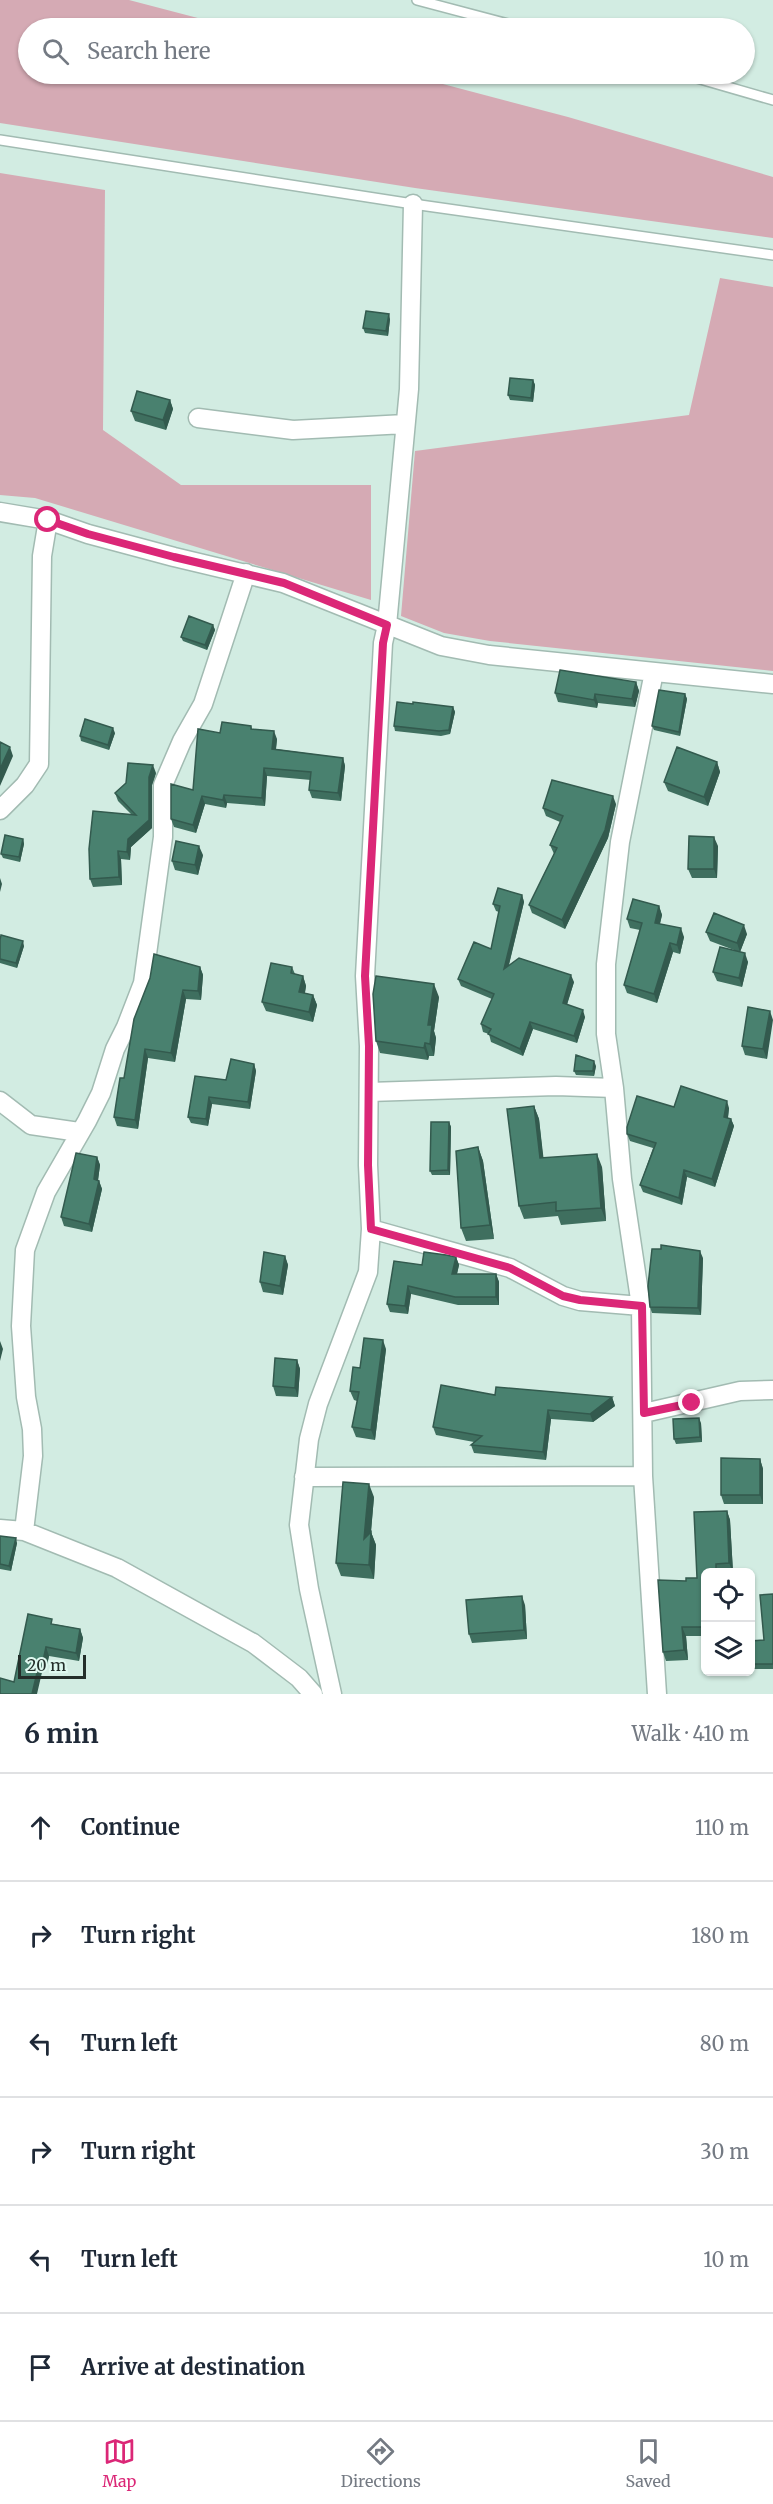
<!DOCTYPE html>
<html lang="en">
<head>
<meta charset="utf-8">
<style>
  :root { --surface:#fff; --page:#f2f2f3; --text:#1f2937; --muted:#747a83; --line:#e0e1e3; --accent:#db2777 }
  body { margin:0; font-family:Merriweather,serif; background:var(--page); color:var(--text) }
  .controls { position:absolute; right:18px; bottom:18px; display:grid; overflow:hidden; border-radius:9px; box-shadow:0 2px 4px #0004 }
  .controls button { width:54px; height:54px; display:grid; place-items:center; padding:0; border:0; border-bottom:2px solid var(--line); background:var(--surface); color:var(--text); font:30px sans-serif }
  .scale { position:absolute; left:18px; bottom:15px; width:68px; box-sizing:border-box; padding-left:6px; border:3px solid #242e2a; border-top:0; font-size:16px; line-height:21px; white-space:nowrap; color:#242e2a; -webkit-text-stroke:4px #dff9f0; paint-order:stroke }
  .stop { position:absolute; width:18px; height:18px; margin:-14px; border:4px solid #db2777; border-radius:50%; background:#fff }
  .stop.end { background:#db2777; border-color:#fff; box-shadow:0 2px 6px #0008 }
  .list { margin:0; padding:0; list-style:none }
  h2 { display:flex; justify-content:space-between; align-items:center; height:78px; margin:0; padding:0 24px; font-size:26px }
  h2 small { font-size:20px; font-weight:400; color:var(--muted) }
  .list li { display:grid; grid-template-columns:39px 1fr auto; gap:18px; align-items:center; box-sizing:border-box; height:108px; padding:0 24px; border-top:2px solid var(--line) }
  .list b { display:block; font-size:22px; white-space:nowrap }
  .list em { font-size:20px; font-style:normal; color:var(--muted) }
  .icon { flex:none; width:33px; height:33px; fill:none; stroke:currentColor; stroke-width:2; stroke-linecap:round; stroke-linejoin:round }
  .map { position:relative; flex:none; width:773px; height:1694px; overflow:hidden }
  .search { position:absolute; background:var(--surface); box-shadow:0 2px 4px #0004; left:18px; right:18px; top:18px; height:66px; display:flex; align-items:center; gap:15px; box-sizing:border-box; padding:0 21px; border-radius:33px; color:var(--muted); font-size:22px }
  .sheet { height:726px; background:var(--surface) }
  nav { display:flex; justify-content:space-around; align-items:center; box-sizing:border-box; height:84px; border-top:2px solid var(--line); background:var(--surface); font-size:16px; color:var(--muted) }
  nav a { display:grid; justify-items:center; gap:3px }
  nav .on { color:var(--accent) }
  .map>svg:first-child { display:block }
</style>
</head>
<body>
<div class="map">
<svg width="773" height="1694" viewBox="0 0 773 1694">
  <rect width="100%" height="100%" fill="#d2ece2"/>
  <path fill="#d5aab4" d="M0 0H129L236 28H28V74H405L568 117 773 177V238L415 188 0 123Z
    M0 173 105 190 103 430 181 485H371V600L35 498 0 495Z
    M720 278 773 287V671L490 641 444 633 401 616 415 451 689 415Z"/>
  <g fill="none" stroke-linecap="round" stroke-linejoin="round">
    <defs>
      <path id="service" d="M417 0 523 28
        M683 74 773 100
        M0 140 413 204 773 255"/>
      <path id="minor" d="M198 418 293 430 405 424
        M0 512 48 520 88 534 174 557 283 583 441 646 489 655 773 684
        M654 672 620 842 606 964V1034L614 1088 622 1179 641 1306 643 1476 657 1694
        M0 810 25 785 39 764 42 556 48 520
        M369 1092 556 1086 614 1088
        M0 1101 31 1125 79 1132
        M371 1229 510 1268 563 1296 580 1301 641 1306
        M644 1413 740 1391 773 1390
        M304 1477 643 1476
        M0 1529 24 1531 117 1568 253 1643 299 1678 313 1694
        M24 1531 33 1456 32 1429 26 1397 21 1326 25 1250 46 1192 87 1121 101 1093 115 1049 126 1027 143 983 163 837V785L182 741 203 704 246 573
        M332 1694 309 1589 299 1525 309 1439 318 1404 368 1272 371 1229 368 1165 369 1046 365 976 383 643 387 625 409 389 413 204"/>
    </defs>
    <use href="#service" stroke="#a2bbb2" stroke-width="12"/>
    <use href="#minor" stroke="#a2bbb2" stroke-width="21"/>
    <use href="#service" stroke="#fff" stroke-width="9"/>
    <use href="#minor" stroke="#fff" stroke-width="18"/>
  </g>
  <path fill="#3f6f5f" d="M390 319 388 336 365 333 363 328Z
    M533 380 535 385 533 402 510 400 508 395Z
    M170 400 173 409 166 430 135 421 131 411Z
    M213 625 215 630 207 650 183 641 181 637Z
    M636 682 639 691 635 707 598 703 597 708 558 702 555 693Z
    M685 694 687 699 680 736 654 730 652 726Z
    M413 704 453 707 455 712 450 734 441 736 395 731 394 726Z
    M251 726 252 729 277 739 276 749 343 758 345 766 341 801 312 798 309 790 311 780 267 776 265 806 227 803 226 808 205 804 196 833 174 827 171 819 193 790 220 733Z
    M115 733 109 750 81 741 80 736Z
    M717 762 720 772 708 806 668 791 664 782Z
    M156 773 152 785V828L131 847 130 860 121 859 122 885 93 887 90 879 131 814 118 801 115 793Z
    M616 804 608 838 565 929 532 913 529 905 554 854 550 845 560 822 546 816 543 808Z
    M23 839 24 844 20 862 3 858 1 854Z
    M718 846 717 878H692L688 869Z
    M203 855 198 875 175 870 172 861Z
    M522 895 524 902 509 965 574 982 567 1005 585 1017 577 1043 533 1029 523 1056 491 1042 489 1034 483 1032 481 1024 492 999 461 986 458 979 491 949 499 912 496 911 493 904Z
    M659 906 662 915 660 924 684 937 680 954 673 952 657 1003 627 993 624 985 640 930 630 928 627 919Z
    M706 932 747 934 740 952 748 962 742 987 717 981 713 972 734 950 710 941Z
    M0 940 24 946 17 968 0 963Z
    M200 967 203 975 201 1000 186 999 175 1062 148 1058 138 1129 117 1126 114 1117 124 1078Z
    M292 967 295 974 303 976 306 986 305 993 313 995 317 1005 313 1022 266 1011 262 1002Z
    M439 997 434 1031 436 1038 434 1056H429L428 1060 380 1053 376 1041Z
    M770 1011 767 1059 745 1055 742 1046Z
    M254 1064 256 1071 250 1109 212 1104 208 1126 191 1123 188 1117 226 1080Z
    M596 1066 594 1076 576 1075 574 1071Z
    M534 1106 539 1119 543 1158 602 1167 606 1221 561 1225 558 1216 524 1219 519 1206Z
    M674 1107 729 1108 728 1118 731 1119 734 1126 715 1187 687 1177 682 1205 643 1192 640 1185 653 1148 630 1141 627 1134Z
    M449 1122 451 1127 450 1175H432L430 1171Z
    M478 1147 483 1161 494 1239 466 1241 461 1228Z
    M97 1157 100 1165 98 1180 99 1181 102 1189 92 1232 64 1226 61 1217Z
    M285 1256 288 1265 283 1295 263 1292 260 1282Z
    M456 1257 459 1265 457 1274H496L499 1282V1305H458L411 1294 408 1314 390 1312 387 1304 422 1265Z
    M703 1258 701 1315 652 1313 650 1307Z
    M386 1349 375 1440 356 1437 352 1427 357 1401 354 1400 350 1391 360 1368Z
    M297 1360 300 1369 298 1397 276 1396 273 1386Z
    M495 1395 612 1397 615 1406 593 1422 551 1419 546 1460 474 1453 471 1445 474 1442 436 1435 433 1427Z
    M701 1423 702 1442 676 1444 674 1439Z
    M760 1459 763 1469V1504H724L721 1495Z
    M374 1497 371 1532 376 1545 374 1579 341 1576 336 1563Z
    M727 1511 730 1520 733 1572H705V1636H686L688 1660 666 1661 663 1652 686 1581 697 1578Z
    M0 1536 17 1543 11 1571 0 1569Z
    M773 1594V1669H750V1641L764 1640Z
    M525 1605 527 1639 472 1643 469 1634Z
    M54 1624 80 1629 83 1638 79 1661 49 1656 46 1669 43 1668 14 1682Z"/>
  <path fill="#335a4e" d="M389 314 390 319 388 336 386 331Z
    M533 380 535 385 533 402 531 398Z
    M170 400 173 409 166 430 163 420Z
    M213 625 215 630 207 650 205 645Z
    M636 682 639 691 635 707 632 699Z
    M595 694 598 703 597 708 594 700Z
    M685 694 687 699 680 736 679 732Z
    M453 707 455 712 450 734 449 730Z
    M113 728 115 733 109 750 108 745Z
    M274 731 277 739 275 757 272 749Z
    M10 747 13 756 0 786V769Z
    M343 758 345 766 341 801 338 793Z
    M717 762 720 772 708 806 704 797Z
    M153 765 156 773 152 785V828L131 847 130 860 127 852 128 839Z
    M264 768 267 776 265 806 262 798Z
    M224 795 227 803 226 808 223 800Z
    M202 796 205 804 196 833 193 825Z
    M613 796 616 804 608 838 565 929 562 920Z
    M714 837 718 846 717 878 714 869Z
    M23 839 24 844 20 862 19 857Z
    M199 846 203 855 198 875 195 865Z
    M118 851 121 859 122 885 119 877Z
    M0 878 2 884 0 892Z
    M522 895 524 902 506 976 504 969Z
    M659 906 662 915 658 931 655 923Z
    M744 925 747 934 740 952 737 943Z
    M681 928 684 937 680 954 677 945Z
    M23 941 24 946 17 968 16 963Z
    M670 943 673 952 657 1003 654 994Z
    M745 953 748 962 742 987 739 978Z
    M200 967 203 975 201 1000 198 991Z
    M571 975 574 982 565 1010 563 1003Z
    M303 976 306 986 303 1002 299 992Z
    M434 984 439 997 434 1031 436 1038 434 1056 430 1044 428 1025Z
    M183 990 186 999 175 1062 171 1053Z
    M313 995 317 1005 313 1022 309 1012Z
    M583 1010 585 1017 577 1043 574 1036Z
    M770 1011 773 1020 767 1059 763 1049Z
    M530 1022 533 1029 523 1056 520 1049Z
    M425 1043 429 1056 428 1060 424 1048Z
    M145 1049 148 1058 138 1129 135 1120Z
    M594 1061 596 1066 594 1076 593 1071Z
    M254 1064 256 1071 250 1109 248 1102Z
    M209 1097 212 1104 208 1126 206 1119Z
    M727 1101 729 1108 727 1125 724 1117Z
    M534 1106 539 1119 545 1171 540 1158Z
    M731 1119 734 1126 715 1187 712 1179Z
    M449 1122 451 1127 450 1175 448 1170Z
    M478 1147 483 1161 494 1239 490 1225Z
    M597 1154 602 1167 606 1221 601 1208Z
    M97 1157 100 1165 97 1188 94 1179Z
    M684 1170 687 1177 682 1205 679 1198Z
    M99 1181 102 1189 92 1232 89 1224Z
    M700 1251 703 1258 701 1315 698 1308Z
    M285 1256 288 1265 283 1295 280 1286Z
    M456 1257 459 1265 455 1282 452 1274Z
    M496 1274 499 1282V1305L496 1297Z
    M408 1286 411 1294 408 1314 405 1306Z
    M383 1340 386 1349 375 1440 371 1430Z
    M0 1341 3 1349 0 1361Z
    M297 1360 300 1369 298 1397 295 1388Z
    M612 1397 615 1406 593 1422 590 1414Z
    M548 1410 551 1419 546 1460 543 1452Z
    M699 1418 701 1423 702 1442 700 1437Z
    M760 1459 763 1469V1504L760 1495Z
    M369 1484 374 1497 369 1553 364 1539Z
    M727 1511 730 1520 733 1572 729 1563Z
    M371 1532 376 1545 374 1579 369 1565Z
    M16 1538 17 1543 11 1571 9 1566Z
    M522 1596 525 1605 527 1639 524 1630Z
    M682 1627 686 1636 688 1660 684 1650Z
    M80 1629 83 1638 79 1661 76 1653Z
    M46 1647 49 1656 46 1669 43 1661Z
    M40 1660 43 1668 37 1694H32Z"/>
  <path fill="#49816f" stroke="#335a4e" stroke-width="1.5" d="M366 311 389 314 386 331 363 328Z
    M510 378 533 380 531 398 508 395Z
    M137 391 170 400 163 420 131 411Z
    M189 616 213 625 205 645 181 637Z
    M560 670 636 682 632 699 595 694 594 700 555 693Z
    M659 690 685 694 679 732 652 726Z
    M397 702 413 704V702L453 707 449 730 439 731 394 726Z
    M85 719 113 728 108 745 80 736Z
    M222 722 251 726V729L274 731 272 749 343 758 338 793 309 790 311 772 264 768 262 798 224 795 223 800 202 796 193 825 171 819V784L193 790 198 729 220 733Z
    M0 742 10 747 0 769Z
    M677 747 717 762 704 797 664 782Z
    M128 763 153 765 149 777V820L128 839 127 852 118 851 119 877 90 879 89 849 93 811 136 815 115 793 126 783Z
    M552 780 613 796 605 830 562 920 529 905 557 848 550 845 563 816 543 808Z
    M5 835 23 839 19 857 1 854Z
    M689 836 714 837V869H688Z
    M176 841 199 846 195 865 172 861Z
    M498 888 522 895 504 969 519 958 571 975 563 1003 583 1010 574 1036 530 1022 520 1049 488 1034 491 1029 481 1024 494 994 458 979 474 942 491 949 500 906 493 904Z
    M633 899 659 906 655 923 681 928 677 945 670 943 654 994 624 985 642 923 627 919Z
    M714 913 744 925 737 943 706 932Z
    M1 935 23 941 16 963 0 959V940Z
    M720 947 745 953 739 978 713 972Z
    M154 954 200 967 198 991 183 990 171 1053 145 1049 135 1120 114 1117 120 1078H124L134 1019 150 978Z
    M271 963 292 967 291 973 303 976 299 992 313 995 309 1012 262 1002Z
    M376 976 434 984 428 1025H432L430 1044 425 1043 424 1048 376 1041 373 994Z
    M748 1007 770 1011 763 1049 742 1046Z
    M576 1055 594 1061 593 1071H574Z
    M231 1059 254 1064 248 1102 209 1097 206 1119 188 1117 195 1076 226 1080Z
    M681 1086 727 1101 724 1117 731 1119 712 1179 684 1170 679 1198 640 1185 656 1143 627 1134V1127L637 1096 674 1107Z
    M534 1106 540 1158 597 1154 601 1208 556 1211V1202L519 1206 507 1109Z
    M431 1122H449L448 1170 430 1171Z
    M478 1147 490 1225 461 1228 456 1151Z
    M76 1153 97 1157 94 1179 99 1181 89 1224 61 1217Z
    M661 1245 700 1251 698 1308 650 1307 648 1286 652 1249H661Z
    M264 1252 285 1256 280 1286 260 1282Z
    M424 1252 446 1255 456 1257 452 1274H496V1297H455L408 1286 405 1306 387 1304 394 1261 422 1265Z
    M364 1338 383 1340 371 1430 352 1427 359 1392 350 1391 353 1367 360 1368Z
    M275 1358 297 1360 295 1388 273 1386Z
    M441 1385 495 1395 496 1387 612 1397 590 1414 548 1410 543 1452 471 1445 482 1436 433 1427Z
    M699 1418 700 1437 674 1439 673 1419Z
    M721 1458 760 1459V1495H721Z
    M343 1482 369 1484 364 1539 371 1532 369 1565 336 1563Z
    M727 1511 729 1563 716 1564V1572H705V1627H682L684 1650 663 1652 658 1580 686 1581V1578H697L694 1512Z
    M0 1536 16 1538 9 1566 0 1564Z
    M773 1594V1664H750V1641L764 1640 760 1595Z
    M522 1596 524 1630 469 1634 466 1600Z
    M28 1614 52 1619 51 1624 80 1629 76 1653 46 1647 43 1661 40 1660 32 1694H0V1678L14 1682Z"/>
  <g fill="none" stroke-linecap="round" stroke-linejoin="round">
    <path stroke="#db2777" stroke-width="8" d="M48 520 88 534 174 557 284 583 387 625 383 643 365 976 369 1046 368 1165 371 1229 510 1268 563 1296 580 1300 642 1306 644 1413 692 1403"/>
  </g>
</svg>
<div class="controls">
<button><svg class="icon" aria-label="locate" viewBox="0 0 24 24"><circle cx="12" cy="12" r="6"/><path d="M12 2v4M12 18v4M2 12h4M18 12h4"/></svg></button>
<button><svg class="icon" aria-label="layers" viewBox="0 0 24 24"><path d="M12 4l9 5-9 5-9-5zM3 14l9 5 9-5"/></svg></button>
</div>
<div class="scale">20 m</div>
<div class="stop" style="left:48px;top:520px"></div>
<div class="stop end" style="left:692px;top:1403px"></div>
<div class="search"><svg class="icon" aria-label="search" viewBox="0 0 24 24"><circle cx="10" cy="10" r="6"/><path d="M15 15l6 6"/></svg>Search here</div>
</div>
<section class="sheet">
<h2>6 min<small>Walk · 410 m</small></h2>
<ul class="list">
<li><svg class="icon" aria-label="ahead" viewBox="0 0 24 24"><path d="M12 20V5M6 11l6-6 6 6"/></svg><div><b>Continue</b></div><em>110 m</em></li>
<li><svg class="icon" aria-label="right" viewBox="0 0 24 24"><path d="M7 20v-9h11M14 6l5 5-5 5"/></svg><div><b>Turn right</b></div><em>180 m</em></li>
<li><svg class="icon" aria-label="left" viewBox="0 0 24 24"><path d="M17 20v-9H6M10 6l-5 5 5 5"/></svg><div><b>Turn left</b></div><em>80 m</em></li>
<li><svg class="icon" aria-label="right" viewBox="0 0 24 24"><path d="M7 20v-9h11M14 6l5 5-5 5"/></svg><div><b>Turn right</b></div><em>30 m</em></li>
<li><svg class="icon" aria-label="left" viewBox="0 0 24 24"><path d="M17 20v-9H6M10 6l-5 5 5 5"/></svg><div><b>Turn left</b></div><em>10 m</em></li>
<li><svg class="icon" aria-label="arrive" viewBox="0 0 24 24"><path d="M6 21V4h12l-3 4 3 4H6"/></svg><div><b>Arrive at destination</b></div></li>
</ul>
</section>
<nav>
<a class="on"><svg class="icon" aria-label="map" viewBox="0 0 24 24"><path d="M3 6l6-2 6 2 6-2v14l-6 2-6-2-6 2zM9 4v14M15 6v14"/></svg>Map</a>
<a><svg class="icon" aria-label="directions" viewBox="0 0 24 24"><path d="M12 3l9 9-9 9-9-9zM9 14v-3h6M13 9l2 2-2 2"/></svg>Directions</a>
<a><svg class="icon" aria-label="saved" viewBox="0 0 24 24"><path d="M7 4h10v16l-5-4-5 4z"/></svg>Saved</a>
</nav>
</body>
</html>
